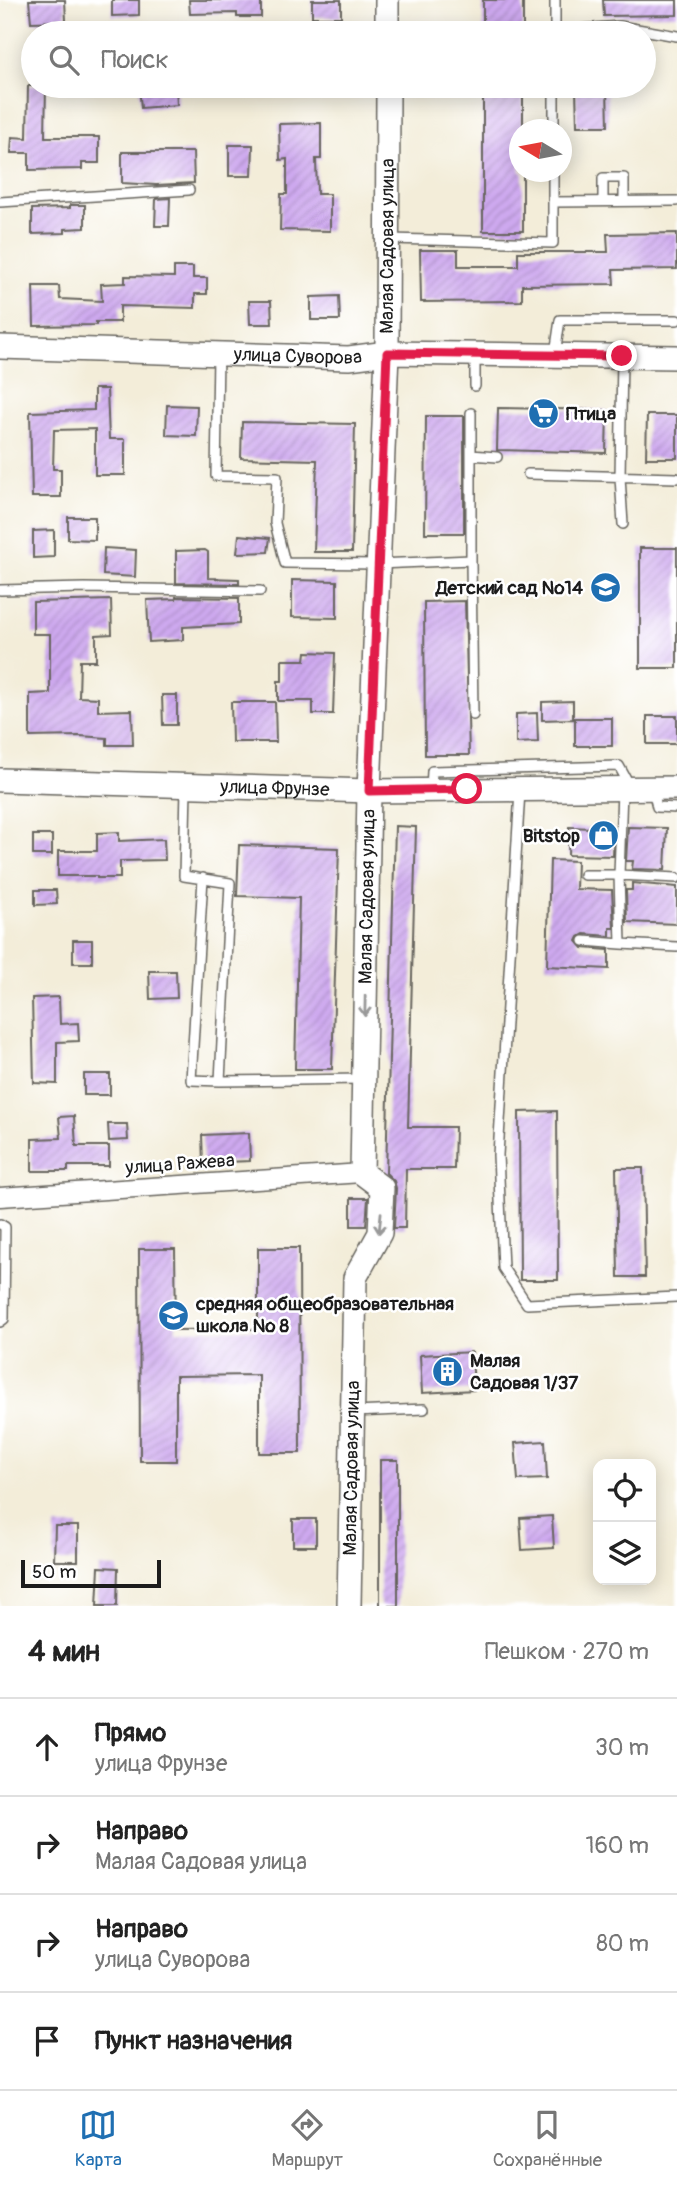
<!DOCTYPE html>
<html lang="ru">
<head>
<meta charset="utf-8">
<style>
  :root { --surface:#fff; --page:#f6f6f6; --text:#222; --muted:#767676; --line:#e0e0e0; --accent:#1f6fb2 }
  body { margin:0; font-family:Pangolin,sans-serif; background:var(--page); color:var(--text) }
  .controls { position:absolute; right:21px; bottom:21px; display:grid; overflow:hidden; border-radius:14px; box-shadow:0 4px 18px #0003 }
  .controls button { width:63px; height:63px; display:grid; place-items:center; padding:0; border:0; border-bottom:2px solid var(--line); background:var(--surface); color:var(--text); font:35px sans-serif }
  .compass { position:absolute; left:509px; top:119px; width:63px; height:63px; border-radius:50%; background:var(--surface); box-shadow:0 4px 18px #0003; rotate:280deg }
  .scale { position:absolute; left:21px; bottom:18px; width:140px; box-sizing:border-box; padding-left:7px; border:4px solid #1c1c1c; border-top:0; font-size:19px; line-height:24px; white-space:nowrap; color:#1c1c1c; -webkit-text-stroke:5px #fff; paint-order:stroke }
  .stop { position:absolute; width:21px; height:21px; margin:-16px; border:5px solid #e11d48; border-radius:50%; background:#fff }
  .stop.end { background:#e11d48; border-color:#fff; box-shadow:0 2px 7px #0008 }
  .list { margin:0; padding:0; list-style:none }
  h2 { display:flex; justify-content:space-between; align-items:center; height:91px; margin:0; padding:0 28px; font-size:30px }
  h2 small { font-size:23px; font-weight:400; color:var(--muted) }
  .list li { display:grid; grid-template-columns:46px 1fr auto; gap:21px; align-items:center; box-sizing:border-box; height:98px; padding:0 28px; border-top:2px solid var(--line) }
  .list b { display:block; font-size:26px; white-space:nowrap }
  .list p { margin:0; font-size:23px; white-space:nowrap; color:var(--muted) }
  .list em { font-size:23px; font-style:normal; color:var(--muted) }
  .icon { flex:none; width:38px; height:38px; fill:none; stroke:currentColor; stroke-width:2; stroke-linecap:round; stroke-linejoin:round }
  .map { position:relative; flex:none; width:677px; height:1606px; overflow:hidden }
  .search { position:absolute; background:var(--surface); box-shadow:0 4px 18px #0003; left:21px; right:21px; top:21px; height:77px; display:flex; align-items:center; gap:18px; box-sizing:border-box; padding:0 24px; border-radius:38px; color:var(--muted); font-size:26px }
  .sheet { height:483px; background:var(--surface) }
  nav { display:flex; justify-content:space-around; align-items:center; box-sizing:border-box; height:98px; border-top:2px solid var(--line); background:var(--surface); font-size:19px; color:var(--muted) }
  nav a { display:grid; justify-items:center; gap:4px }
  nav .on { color:var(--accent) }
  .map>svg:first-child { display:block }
</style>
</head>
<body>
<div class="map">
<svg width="677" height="1606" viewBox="0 0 677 1606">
  <defs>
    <pattern id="building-hatch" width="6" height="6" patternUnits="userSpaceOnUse" patternTransform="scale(1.75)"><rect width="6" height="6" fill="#cea9ef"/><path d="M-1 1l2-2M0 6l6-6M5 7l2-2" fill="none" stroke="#b091cc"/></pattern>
  </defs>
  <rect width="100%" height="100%" fill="#fff"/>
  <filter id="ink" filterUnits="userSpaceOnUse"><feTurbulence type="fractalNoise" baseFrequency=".0143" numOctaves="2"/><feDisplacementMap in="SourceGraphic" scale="14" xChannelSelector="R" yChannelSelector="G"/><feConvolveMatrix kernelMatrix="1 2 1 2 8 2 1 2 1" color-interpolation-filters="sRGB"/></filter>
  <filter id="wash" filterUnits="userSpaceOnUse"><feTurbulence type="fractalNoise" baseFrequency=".00686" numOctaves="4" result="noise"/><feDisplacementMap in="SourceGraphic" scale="28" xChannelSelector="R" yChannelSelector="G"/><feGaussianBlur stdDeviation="1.57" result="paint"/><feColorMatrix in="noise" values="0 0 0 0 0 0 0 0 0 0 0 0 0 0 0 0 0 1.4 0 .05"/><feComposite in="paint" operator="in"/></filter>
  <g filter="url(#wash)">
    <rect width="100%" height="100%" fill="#f3edd9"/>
    <g id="blocks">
      <path fill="url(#building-hatch)" d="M29 0H65L66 21 31 22Z
        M112 0H139V15L112 16Z
        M189 0H261V17H237V13L190 14Z
        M312 0H341V17H312Z
        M483 0H523V33H483Z
        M603 0H677V15L604 16Z
        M28 86H46L45 137H99V163H82V169L29 170V153H11L12 137 27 138Z
        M139 86H176L177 105 141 108Z
        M483 86H523V130H520V172H523V231H483Z
        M607 88 608 126H577L576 89Z
        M321 123V159H316L317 194H330V231L280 230 281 194H287V159L280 160 279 124Z
        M229 145H253L252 176H229Z
        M122 152H193L194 183 156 185 122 183Z
        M170 198 169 226H155L156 199Z
        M70 205H85V228L65 229V233L32 234V209L70 208Z
        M677 233V269L613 270 614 284 522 285V301L421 302 420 250H458V266H518V252H608L607 234Z
        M174 267H193V278H207V294H195V308L120 306V322H96V325L34 326 33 286H59L60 299 102 301 101 284 125 283V276L174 277Z
        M339 296 340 320H311V297Z
        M249 301H271L272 324H250Z
        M94 389H107L109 439H125V475H95V429L54 430 53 469H61V497H32L30 412 94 410Z
        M167 405 197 406 196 436 166 435Z
        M498 408 607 410 606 453 497 450Z
        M647 415H677V458H646Z
        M426 416H464V533H425Z
        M242 422 355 424 352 552H314L317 460 241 458Z
        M68 517H95V540L68 539Z
        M54 530V557L33 558V531Z
        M239 535 270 538 268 552 237 553Z
        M104 548 136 550 135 577 103 575Z
        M640 548H677V668H640Z
        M205 550 208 552V578L239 579V584L176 583V551Z
        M292 580 337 581V618L292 617Z
        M176 597 239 598V624L183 627V640L149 642 147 600 176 599Z
        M111 600 112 634 96 635V661H80L79 697 98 698V711L132 710 133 745H107V738L80 736 30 737V694L50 693V634H33V602Z
        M465 601 469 755H425L424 602Z
        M306 652 335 653 333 714H313V701H278V681H282V660H305Z
        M162 695H177V725H163Z
        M573 701V719L542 720V702Z
        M231 702H275L276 742H232Z
        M537 713 538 742 516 743V714Z
        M647 716H677V744H647Z
        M575 718H612V746H575Z
        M395 826 416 827 408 1127H455L454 1169H406L405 1228H394L396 1188 394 1181 386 1173Z
        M569 827 614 829 613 856 568 855Z
        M628 827 667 828 665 870 632 869 633 861H626Z
        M119 832V841L164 839 165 860 120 861V878H97V876H58V851H97V833Z
        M33 835H52V855H33Z
        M239 845 339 848 332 1069H295L299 898 237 896Z
        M550 860 577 861 576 889 612 890 614 928H610V936L584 934 579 937 577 941 583 948 609 950V969L547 966Z
        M632 883 677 887V924L627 922 626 890H632Z
        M35 890H56L57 904 35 905Z
        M73 940H92V963H73Z
        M149 971H176L177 998 150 999Z
        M59 997 60 1024 78 1023 79 1041 57 1042V1084L34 1083 32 998Z
        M84 1074H110V1095H84Z
        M557 1111 558 1280H520L519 1112Z
        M74 1116 76 1146H109V1166H68V1171H32V1139L61 1138 59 1117Z
        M108 1124H127L128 1140 109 1141Z
        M249 1133 250 1161 203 1163 202 1135Z
        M616 1168H643L645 1277H618Z
        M351 1198H368L366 1226H351Z
        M258 1248H299L300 1453H259V1375L176 1376V1461H140L139 1249H175L176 1330 258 1329Z
        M472 1352 474 1390 422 1393 420 1355Z
        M545 1441 547 1479 518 1480 515 1443Z
        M380 1460H398V1606H380Z
        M552 1516 554 1548 522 1550 520 1518Z
        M293 1519H316V1546H293Z
        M55 1526H78V1561H54Z
        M99 1567 118 1568 117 1606H97Z"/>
    </g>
  </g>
  <g filter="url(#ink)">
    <use href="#blocks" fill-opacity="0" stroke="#67655e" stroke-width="2"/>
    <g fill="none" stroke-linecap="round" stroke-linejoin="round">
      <defs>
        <path id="service" d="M555 31 620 26 677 36
          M555 33V0
          M554 130V86
          M553 172V202L677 201
          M603 201V178H624V201
          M0 202 189 190
          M389 239 553 243V202
          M555 354 560 320H677
          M218 355 216 476 277 477 275 523 285 563 378 564 471 560 473 715
          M475 356V386
          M622 358 620 477 623 524
          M471 413V560
          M471 455 497 457
          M528 474 677 478
          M0 590 84 588 260 591
          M186 788 184 876 230 883 220 1081 191 1080 203 878
          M431 790 432 771 619 766 630 786
          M653 790 657 807 677 808
          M520 791 498 1155 503 1268 527 1304 677 1297
          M584 875H619L622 790
          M677 878 619 875 621 944 677 947
          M584 941 621 944
          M220 1081 362 1079
          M0 1224 5 1227 4 1319 0 1322
          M354 1412 424 1409"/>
        <path id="minor" d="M0 1197 362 1173"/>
        <g id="tertiary">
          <path d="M387 0V33"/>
          <path id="s1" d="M0 347 349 358 387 353 677 357"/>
          <path id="s2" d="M0 780 369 791 677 788"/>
          <path id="s3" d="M349 1606 355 1278 380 1233 382 1188 362 1173 369 791 387 353 388 86"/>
        </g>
      </defs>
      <use href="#service" stroke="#67655e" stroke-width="12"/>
      <use href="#minor" stroke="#67655e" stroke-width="21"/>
      <use href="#tertiary" stroke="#67655e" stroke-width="26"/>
      <use href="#service" stroke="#fff" stroke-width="9"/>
      <use href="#minor" stroke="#fff" stroke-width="18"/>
      <use href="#tertiary" stroke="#fff" stroke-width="23"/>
    </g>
    <defs><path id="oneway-shaft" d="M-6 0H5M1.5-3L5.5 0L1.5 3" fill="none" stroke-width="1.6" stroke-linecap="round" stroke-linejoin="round" transform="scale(1.75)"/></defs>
    <g stroke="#999">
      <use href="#oneway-shaft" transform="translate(365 1006) rotate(91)"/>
      <use href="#oneway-shaft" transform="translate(380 1223) rotate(96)"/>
    </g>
  </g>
  <g fill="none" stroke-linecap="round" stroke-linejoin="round" filter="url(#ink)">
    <path stroke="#e11d48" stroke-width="9" d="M467 789 369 791 387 353 622 356"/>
  </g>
  <defs>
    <symbol id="supermarket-disc" viewBox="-11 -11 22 22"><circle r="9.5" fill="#1f6fb2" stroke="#fff"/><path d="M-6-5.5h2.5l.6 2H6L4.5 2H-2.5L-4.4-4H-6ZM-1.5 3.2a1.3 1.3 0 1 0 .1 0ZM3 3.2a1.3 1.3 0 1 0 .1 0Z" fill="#fff"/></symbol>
    <symbol id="school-disc" viewBox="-11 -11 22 22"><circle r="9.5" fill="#1f6fb2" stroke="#fff"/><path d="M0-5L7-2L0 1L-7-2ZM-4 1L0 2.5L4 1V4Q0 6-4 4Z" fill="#fff"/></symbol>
    <symbol id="shop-disc" viewBox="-11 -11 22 22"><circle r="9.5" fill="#1f6fb2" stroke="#fff"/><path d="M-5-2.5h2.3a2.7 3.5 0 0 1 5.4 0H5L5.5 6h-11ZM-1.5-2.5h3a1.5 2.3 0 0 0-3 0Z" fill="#fff"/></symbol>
    <symbol id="building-disc" viewBox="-11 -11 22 22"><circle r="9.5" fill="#1f6fb2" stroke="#fff"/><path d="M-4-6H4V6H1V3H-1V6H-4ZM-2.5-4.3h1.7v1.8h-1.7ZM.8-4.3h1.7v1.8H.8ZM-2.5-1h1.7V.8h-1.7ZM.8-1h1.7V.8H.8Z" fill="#fff"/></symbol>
  </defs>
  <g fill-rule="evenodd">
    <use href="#supermarket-disc" x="526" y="396" width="35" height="35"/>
    <use href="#school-disc" x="588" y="570" width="35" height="35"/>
    <use href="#shop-disc" x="586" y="818" width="35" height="35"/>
    <use href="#school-disc" x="156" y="1298" width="35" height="35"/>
    <use href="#building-disc" x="430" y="1354" width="35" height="35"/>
  </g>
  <g text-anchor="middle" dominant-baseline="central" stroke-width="5" stroke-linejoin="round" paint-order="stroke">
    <g font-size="19" fill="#1c1c1c" stroke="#fff">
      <text stroke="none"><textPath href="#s3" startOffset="1377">Малая Садовая улица</textPath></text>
      <text stroke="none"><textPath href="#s1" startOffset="298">улица Суворова</textPath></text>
      <text stroke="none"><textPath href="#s2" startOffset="275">улица Фрунзе</textPath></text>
      <text stroke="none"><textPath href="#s3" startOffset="726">Малая Садовая улица</textPath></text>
      <text transform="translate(180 1164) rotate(-4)">улица Ражева</text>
      <text stroke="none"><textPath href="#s3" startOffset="138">Малая Садовая улица</textPath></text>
    </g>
    <g font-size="19" font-weight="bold" fill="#1c1c1c" stroke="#fff" text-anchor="start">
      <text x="566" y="414">Птица</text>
      <text x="583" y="588" text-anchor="end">Детский сад №14</text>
      <text x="580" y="836" text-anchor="end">Bitstop</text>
      <text x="196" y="1304">средняя общеобразовательная<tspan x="196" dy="22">школа № 8</tspan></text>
      <text x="470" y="1361">Малая<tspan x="470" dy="22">Садовая 1/37</tspan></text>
    </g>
  </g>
</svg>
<div class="controls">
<button><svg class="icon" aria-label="locate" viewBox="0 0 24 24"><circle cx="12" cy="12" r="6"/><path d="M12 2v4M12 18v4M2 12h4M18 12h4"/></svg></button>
<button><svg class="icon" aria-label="layers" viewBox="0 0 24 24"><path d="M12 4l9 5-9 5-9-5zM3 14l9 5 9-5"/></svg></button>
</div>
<svg class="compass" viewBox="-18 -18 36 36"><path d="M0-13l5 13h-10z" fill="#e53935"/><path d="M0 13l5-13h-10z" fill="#767676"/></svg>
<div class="scale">50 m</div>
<div class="stop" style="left:467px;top:789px"></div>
<div class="stop end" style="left:622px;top:356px"></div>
<div class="search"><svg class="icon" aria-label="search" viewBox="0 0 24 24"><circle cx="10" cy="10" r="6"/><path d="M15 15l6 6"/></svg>Поиск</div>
</div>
<section class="sheet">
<h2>4 мин<small>Пешком · 270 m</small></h2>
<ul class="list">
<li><svg class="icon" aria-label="ahead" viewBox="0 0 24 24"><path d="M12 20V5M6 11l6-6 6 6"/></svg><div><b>Прямо</b><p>улица Фрунзе</p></div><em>30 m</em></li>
<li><svg class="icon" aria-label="right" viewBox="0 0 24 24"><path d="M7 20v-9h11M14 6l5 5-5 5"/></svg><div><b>Направо</b><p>Малая Садовая улица</p></div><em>160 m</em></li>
<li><svg class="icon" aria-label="right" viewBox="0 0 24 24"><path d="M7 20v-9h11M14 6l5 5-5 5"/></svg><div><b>Направо</b><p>улица Суворова</p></div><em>80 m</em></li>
<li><svg class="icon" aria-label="arrive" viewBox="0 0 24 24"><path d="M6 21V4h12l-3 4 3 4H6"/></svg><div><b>Пункт назначения</b></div></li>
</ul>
</section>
<nav>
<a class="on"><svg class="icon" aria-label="map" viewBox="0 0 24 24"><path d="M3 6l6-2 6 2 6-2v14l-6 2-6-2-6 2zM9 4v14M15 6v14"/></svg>Карта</a>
<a><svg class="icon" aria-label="directions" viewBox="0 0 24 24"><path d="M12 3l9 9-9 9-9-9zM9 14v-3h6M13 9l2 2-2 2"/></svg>Маршрут</a>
<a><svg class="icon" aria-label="saved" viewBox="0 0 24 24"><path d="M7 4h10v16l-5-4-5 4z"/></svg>Сохранённые</a>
</nav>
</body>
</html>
